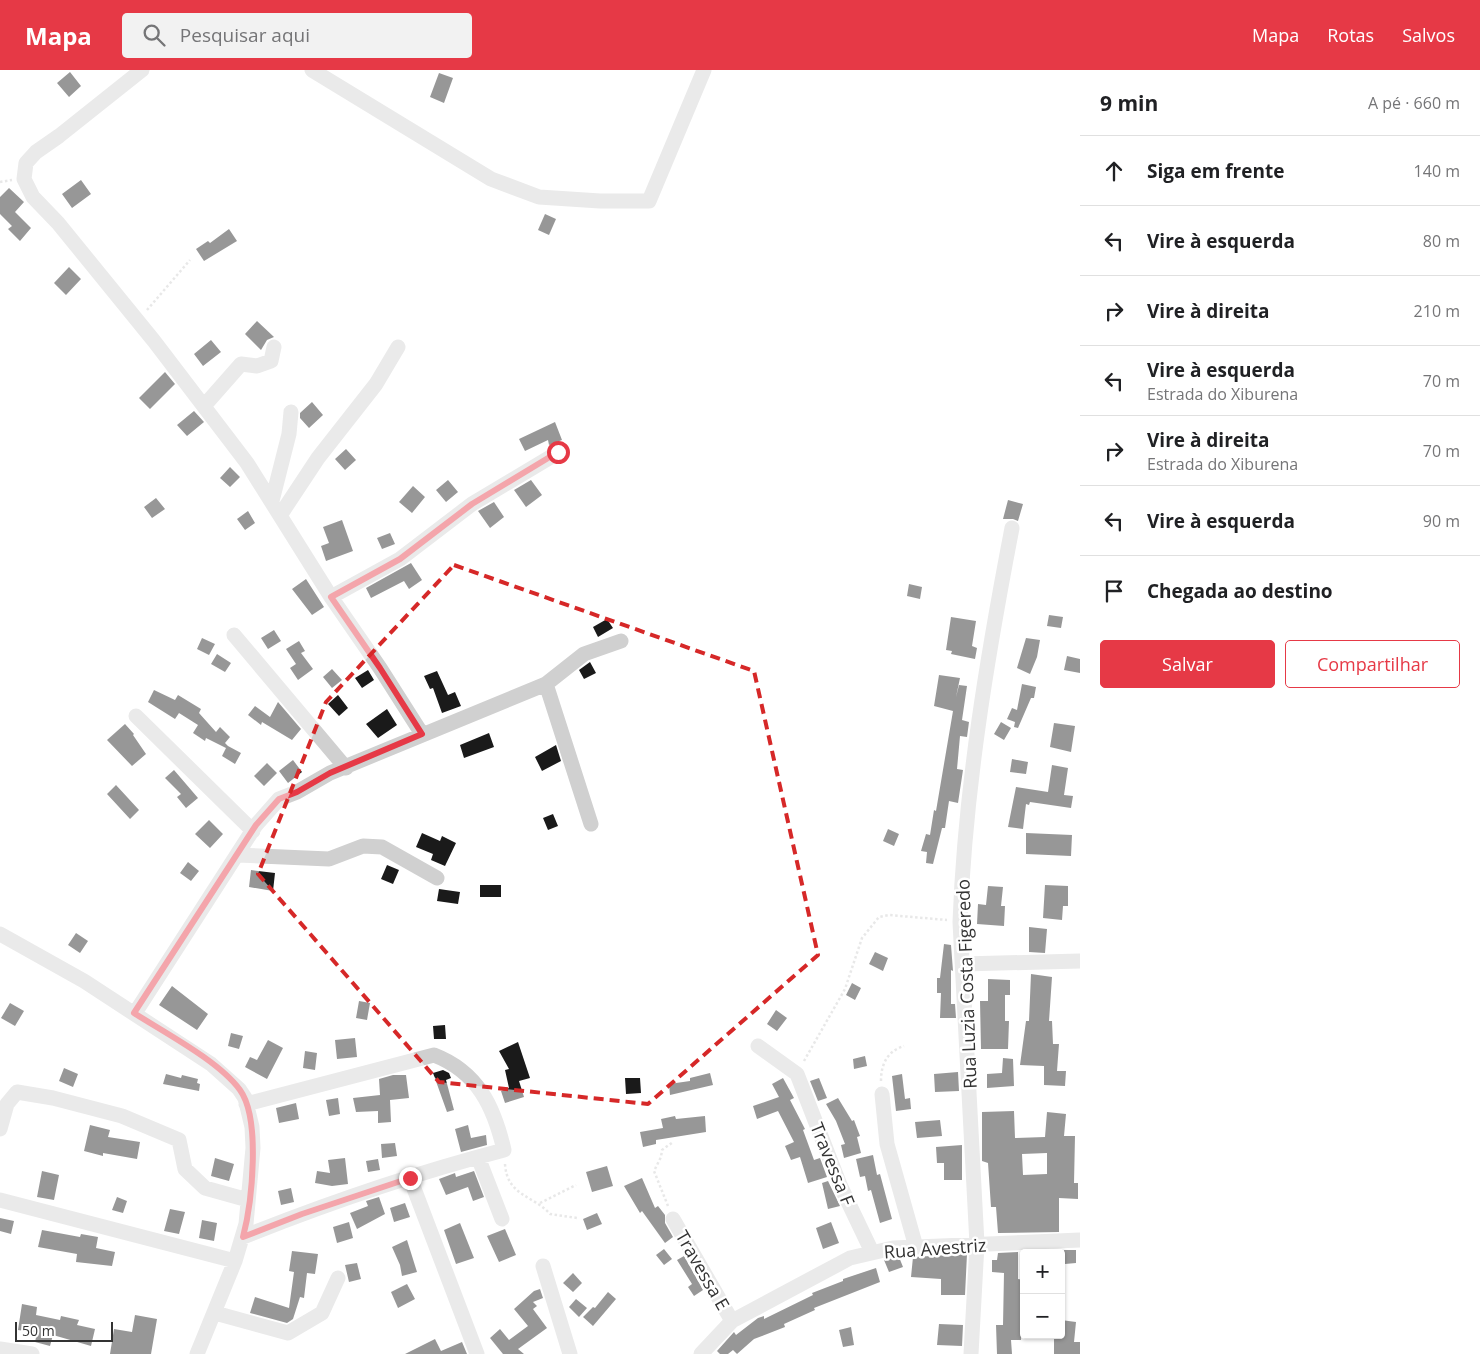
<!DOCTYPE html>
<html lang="pt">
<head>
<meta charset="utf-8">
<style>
  :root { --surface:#fff; --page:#f2f2f2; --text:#202124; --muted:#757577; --line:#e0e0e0; --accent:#e63946 }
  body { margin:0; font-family:"Open Sans",sans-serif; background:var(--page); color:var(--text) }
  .controls { position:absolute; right:15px; bottom:15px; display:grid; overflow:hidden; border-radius:5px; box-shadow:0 1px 4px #0004 }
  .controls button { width:45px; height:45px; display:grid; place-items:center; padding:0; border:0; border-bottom:1px solid var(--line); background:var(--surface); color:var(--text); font:25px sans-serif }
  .scale { position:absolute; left:15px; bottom:12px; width:98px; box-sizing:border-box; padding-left:5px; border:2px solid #333; border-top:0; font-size:14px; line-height:18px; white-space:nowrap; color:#333; -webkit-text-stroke:4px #fff; paint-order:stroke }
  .stop { position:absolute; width:15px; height:15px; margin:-11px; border:4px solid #e63946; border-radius:50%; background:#fff }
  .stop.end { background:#e63946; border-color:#fff; box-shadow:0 1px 5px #0008 }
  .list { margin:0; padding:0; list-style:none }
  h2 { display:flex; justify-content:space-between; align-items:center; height:65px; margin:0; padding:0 20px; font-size:21px }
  h2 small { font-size:16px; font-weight:400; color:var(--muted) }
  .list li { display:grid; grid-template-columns:32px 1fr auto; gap:15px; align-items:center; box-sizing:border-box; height:70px; padding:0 20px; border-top:1px solid var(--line) }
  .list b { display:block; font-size:19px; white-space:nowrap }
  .list p { margin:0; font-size:16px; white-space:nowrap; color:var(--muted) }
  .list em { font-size:16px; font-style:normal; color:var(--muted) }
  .actions { display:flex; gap:10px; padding:15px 20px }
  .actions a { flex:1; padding:11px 0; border:1px solid var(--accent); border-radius:5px; text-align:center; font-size:18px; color:var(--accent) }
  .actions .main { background:var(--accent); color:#fff }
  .icon { flex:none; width:28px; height:28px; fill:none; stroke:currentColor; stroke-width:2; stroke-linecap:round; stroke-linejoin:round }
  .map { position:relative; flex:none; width:1080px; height:1284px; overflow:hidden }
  header { display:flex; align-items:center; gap:30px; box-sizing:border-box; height:70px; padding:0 25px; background:var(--accent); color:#fff }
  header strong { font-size:24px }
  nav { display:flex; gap:28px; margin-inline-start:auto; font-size:18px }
  .search { width:350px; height:45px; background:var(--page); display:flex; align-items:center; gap:12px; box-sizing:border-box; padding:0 18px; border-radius:5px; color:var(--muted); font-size:19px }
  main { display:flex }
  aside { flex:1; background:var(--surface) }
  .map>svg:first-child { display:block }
</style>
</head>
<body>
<header>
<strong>Mapa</strong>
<div class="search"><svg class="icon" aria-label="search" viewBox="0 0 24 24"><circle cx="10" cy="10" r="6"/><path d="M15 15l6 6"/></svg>Pesquisar aqui</div>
<nav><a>Mapa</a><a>Rotas</a><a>Salvos</a></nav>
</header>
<main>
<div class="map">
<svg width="1080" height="1284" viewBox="0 0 1080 1284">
  <rect width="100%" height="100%" fill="#fff"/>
  <path fill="#1a1a1a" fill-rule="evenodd" d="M70 2 81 16 69 27 57 13Z
    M439 3 453 8 444 33 430 27Z
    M81 110 91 124 72 138 62 124Z
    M9 118 24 132 15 142 31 158 20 171 8 159 12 156 0 144V127Z
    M545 144 556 149 549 165 538 160Z
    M229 159 237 171 204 191 196 179 208 171 210 173Z
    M69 197 81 209 66 225 54 213Z
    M257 251 274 267 267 270 261 280 245 264Z
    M211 270 221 282 203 296 194 284Z
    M165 302 175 314 150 339 139 328Z
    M312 332 323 345 309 358 300 348V343Z
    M194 341 204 352 187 366 177 355Z
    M555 352 562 370 549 375 548 370 525 381 519 369Z
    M346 379 356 390 345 400 335 389Z
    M230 397 240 407 230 417 220 408Z
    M448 410 458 422 446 432 436 420Z
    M531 410 542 425 526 437 514 420Z
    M413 416 425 427 412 443 399 432Z
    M156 428 165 439 152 448 144 437Z
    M1008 430 1023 434 1018 451 1013 449H1003Z
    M494 432 504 447 490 458 478 441Z
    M248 441 255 453 245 460 237 449Z
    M342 450 353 481 326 491 321 476 329 473 323 457Z
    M390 463 395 474 382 479 377 468Z
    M411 493 422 510 409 519 404 511 371 528 366 518Z
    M306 509 324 537 312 545 292 519Z
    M909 514 922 517 920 529 907 526Z
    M1049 545 1063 547 1061 558 1047 556Z
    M951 547 976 551 972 576 977 578 975 589 951 584 952 581 946 580Z
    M607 549 613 558 598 567 593 557Z
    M274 560 281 571 268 579 261 568Z
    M202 568 215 574 209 585 197 579Z
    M1026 568 1040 570 1037 587 1030 604 1017 598Z
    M299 571 305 581 301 583 313 599 298 610 290 598 296 594 286 579Z
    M217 584 231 593 225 602 211 594Z
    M1067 586 1080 589V603L1064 600Z
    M590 592 596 603 584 609 579 600Z
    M332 599 342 610 332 618 323 607Z
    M368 600 374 610 362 618 355 608Z
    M437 601 448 625 455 622 461 636 442 643 433 618 430 619 424 606Z
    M939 605 960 608 956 627 959 615 967 616 962 650 969 652 967 667 960 666 957 699 963 700 958 733 949 731 945 758H942L933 794 926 793 927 782 921 781 926 764 930 765 934 740 936 741 953 641 934 636Z
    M1022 614 1036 617 1034 628H1031L1018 658 1014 657 1015 652 1007 649 1012 638 1017 640Z
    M154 620 175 630 178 625 201 639 199 643 216 662 220 657 230 667 225 673 228 676 241 683 235 694 222 686 226 678 206 668 205 671 193 663 198 655 179 643 175 649 148 632Z
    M338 625 348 638 339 646 328 634Z
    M278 632 301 659 292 670 262 652 261 655 248 645 255 636 270 647Z
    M387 639 397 655 378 668 366 654Z
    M1001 652 1011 658 1004 670 994 664Z
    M1054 653 1075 656 1071 682 1050 677Z
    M125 654 134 664 133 665 146 684 132 696 107 670Z
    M489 663 494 677 464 688 460 675Z
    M556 675 561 691 542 701 535 687Z
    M1012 689 1028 692 1026 704 1010 702Z
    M293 690 302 702 288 713 279 701Z
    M267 693 277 703 264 716 254 706Z
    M1052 695 1068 698 1064 725 1073 726 1071 738 1030 732 1029 735 1026 734 1023 759 1008 757 1016 717 1048 722Z
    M174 700 198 728 186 738 177 727 181 724 165 708Z
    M116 715 139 740 130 749 107 724Z
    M553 744 558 756 548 760 543 748Z
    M209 750 223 764 210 778 195 764Z
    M888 759 899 764 894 776 883 771Z
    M422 763 440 771 442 766 456 773 445 796 431 790 433 784 416 777Z
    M1026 763 1072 765 1071 786 1026 784Z
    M188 792 199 801 191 811 180 803Z
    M387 795 399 800 393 814 381 809Z
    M251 800 275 803 273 821 249 817Z
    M480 815H501V827H480Z
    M1045 815 1068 816V836H1063L1062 850 1043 848Z
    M988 816 1003 817 1001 836H1005L1004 856 977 854 978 834 986 835Z
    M439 819 460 822 458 834 437 831Z
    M1029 857 1047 859 1045 883 1029 882Z
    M76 863 88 871 80 883 68 875Z
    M944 874 951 875 953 901 951 900V934H955L956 948H940L941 923H937V908H940Z
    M875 882 888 888 883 901 869 894Z
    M1031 904 1052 907 1049 951H1052L1053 974H1059L1057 1001H1066L1065 1016 1044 1015V996L1020 995 1026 951H1029Z
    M988 909 1010 910V925H1005V951H1009L1008 979H981L980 931H988Z
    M852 913 861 918 855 930 846 925Z
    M172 916 208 944 197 960 159 935Z
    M359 931 370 933 367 950 356 948Z
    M10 933 24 941 15 956 1 948Z
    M776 940 787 948 777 961 767 954Z
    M445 955 446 969H434L433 956Z
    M231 963 243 966 239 979 228 976Z
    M355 968 357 987 337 989 335 970Z
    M268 970 283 978 267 1009 245 997 250 987 257 990Z
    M518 972 530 1008 519 1011 524 1027 505 1033 501 1021 509 1018 505 1000 509 999 499 981Z
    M305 981 317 983 315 1000 303 998Z
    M865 986 867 996 854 999 853 989Z
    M1003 988 1013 989 1014 1016 987 1018V1004L1002 1003Z
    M64 998 78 1004 73 1017 59 1011Z
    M443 1000 449 1003 451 1008 446 1010 454 1040 447 1042 433 1003Z
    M958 1002 959 1021 935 1022 934 1004Z
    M710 1003 713 1015 670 1025 669 1014 690 1011V1008Z
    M166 1004 181 1008 182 1005 198 1009 197 1013 200 1014 199 1021 163 1014Z
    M902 1004 905 1029 910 1028 911 1039 896 1041 892 1006Z
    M393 1005H406L409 1028 390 1030 391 1052 378 1053V1041L356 1042 353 1028 380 1025 379 1009Z
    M625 1008H640L641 1023 626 1024Z
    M783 1008 794 1028 790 1030 805 1059 803 1060 814 1090 820 1088 827 1107 808 1113 800 1087 791 1090 785 1076 794 1072 778 1041 757 1049 753 1036 779 1027 772 1014Z
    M819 1008 827 1028 818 1031 810 1011Z
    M338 1028 340 1044 329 1046 326 1030Z
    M838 1028 852 1051 854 1050 860 1066 857 1067 861 1083 844 1088 841 1075 845 1074 836 1051 826 1034Z
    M296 1033 299 1049 279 1053 276 1038Z
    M1014 1041 1015 1068 1045 1067 1047 1042 1066 1044 1064 1066H1075L1074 1113H1078V1129L1059 1128V1162L998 1163 996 1137H991L988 1093 982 1091V1042ZM1047 1083V1104L1023 1105 1022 1084Z
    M675 1046 676 1049 705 1046 706 1062 656 1070V1074L643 1077 640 1062 663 1058 661 1049Z
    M940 1050 942 1066 917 1068 915 1052Z
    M90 1055 110 1060 108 1067 140 1072 137 1089 103 1083V1086L84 1081Z
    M468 1055 471 1068 486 1065 487 1075 461 1082 455 1059Z
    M395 1073 397 1086 382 1088 381 1074Z
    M962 1075V1110H944V1093H937L936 1077Z
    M873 1085 877 1105 880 1104 892 1149 880 1153 871 1120 868 1121 865 1106 860 1107 856 1089Z
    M215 1088 234 1094 229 1111 211 1106Z
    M345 1088 348 1114 332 1116 315 1113 317 1101 330 1103 328 1090Z
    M378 1089 380 1100 368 1102 366 1091Z
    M607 1096 613 1116 592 1122 586 1102Z
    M42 1101 59 1105 54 1130 37 1127Z
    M474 1101 484 1127 473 1131 468 1117 446 1125 439 1109 455 1103 456 1107Z
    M642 1108 655 1138 658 1136 665 1145V1153L673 1167 665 1173 642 1141 640 1143 624 1116Z
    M828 1111 840 1136 828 1139 822 1113Z
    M291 1118 294 1132 281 1135 278 1121Z
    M117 1127 127 1131 123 1143 112 1140Z
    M379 1127 385 1144 357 1159 350 1143 368 1136 366 1131Z
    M405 1133 410 1147 394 1152 390 1138Z
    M170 1139 185 1142 179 1164 164 1161Z
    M597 1143 602 1154 587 1160 583 1149Z
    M0 1148 14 1151 11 1164 0 1161Z
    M202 1150 217 1153 214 1171 199 1168Z
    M349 1152 353 1168 337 1173 333 1157Z
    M831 1152 839 1173 823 1179 816 1158Z
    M460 1153 474 1188 456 1194 444 1160Z
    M505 1159 516 1185 499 1192 487 1166Z
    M42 1160 80 1167 81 1164 98 1167 96 1178 115 1182 112 1196 76 1192 77 1184 38 1177Z
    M407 1170 417 1202 402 1206 400 1195 392 1177Z
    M664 1179 672 1189 664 1195 656 1185Z
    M1064 1180H1076V1193L1065 1194Z
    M292 1181 318 1184 315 1204 307 1203 304 1228 300 1227 293 1249 287 1253 250 1243 255 1227 289 1238 294 1202 289 1201Z
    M1018 1182V1209L1024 1210 1021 1270H1011L1012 1284H997L996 1255H1003L1004 1203 992 1202V1190H997L998 1183Z
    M967 1184 965 1225H941V1209L911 1207 913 1187Z
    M684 1186 703 1220 694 1226 688 1217 692 1214 677 1190Z
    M899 1187 903 1197 889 1202 884 1190Z
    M357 1193 361 1209 349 1212 345 1195Z
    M876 1198 880 1212 814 1238 815 1240 784 1254 785 1257 754 1269 737 1284 733 1280 728 1284H720L717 1281 734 1262 736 1265 758 1248 764 1246V1249L813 1225 812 1223 843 1211V1209Z
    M573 1203 582 1213 573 1222 563 1213Z
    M407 1214 415 1229 398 1238 391 1222Z
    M540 1219 543 1228 533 1232 537 1236 533 1239 547 1258 518 1279 524 1284H503L490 1268 500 1259 509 1270 528 1256 514 1239 534 1221Z
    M608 1222 616 1229 593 1256 583 1247 593 1237 595 1238Z
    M576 1229 587 1238 579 1247 569 1237Z
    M22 1234 37 1237 36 1245 60 1250 61 1246 79 1250 77 1255 95 1259 91 1276 53 1265 50 1276 35 1272 37 1263 18 1260Z
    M135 1245 157 1249 151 1284H110L114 1259 132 1262Z
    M1061 1250 1076 1252 1074 1272H1080V1284H1054V1265H1061Z
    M939 1254 963 1255 962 1276 937 1275Z
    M851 1257 854 1275 843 1277 839 1260Z
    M435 1269 441 1281 462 1272 467 1284H405Z"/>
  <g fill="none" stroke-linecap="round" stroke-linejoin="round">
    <path stroke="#cdcdcd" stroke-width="2.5" stroke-dasharray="2.5 2.5" stroke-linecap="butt" d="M0 112 12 110
      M147 240 190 190
      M804 991 845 919 862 868 879 847 889 845 947 850
      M881 1011C881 993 888 981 904 976
      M505 1094C507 1126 533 1125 550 1144L577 1148
      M540 1133 576 1115
      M668 1136 654 1101 661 1087 662 1080 673 1072"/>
    <path stroke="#d0d0d0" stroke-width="15" d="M142 0 59 66 36 82 26 93 24 109 33 127 58 153 154 271 247 393 331 527 380 598 422 664
      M312 0 491 109 539 127 600 131H649L704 0
      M204 336 241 294 257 296 271 291 274 277
      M272 431 289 364 291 342
      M281 444 318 388 376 314 398 277
      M331 527 400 489 472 434 559 382
      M234 565 346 698
      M546 614 591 754
      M136 646 253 761
      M238 785 329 789 363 776 382 777 437 808
      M0 864 84 911 211 994 239 1019 245 1028 252 1057 253 1078 246 1154 235 1191 197 1284
      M963 894 1080 891
      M135 943 256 755 279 729 297 722 330 703 546 614 584 584 621 571
      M758 976 797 1004 840 1115 872 1182
      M882 1024 887 1074 916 1177
      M0 1059 7 1034 17 1022 53 1028 122 1046 179 1070 185 1099 205 1118 248 1130
      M478 1087 502 1149
      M410 1108 477 1284
      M0 1130 235 1191
      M673 1149 732 1251
      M243 1167C328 1133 416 1103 504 1080 494 1037 478 1002 434 985L246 1034
      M543 1196 570 1284
      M215 1243 288 1263 322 1243 338 1208
      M0 1279 32 1284
      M701 1284 732 1251 850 1188 893 1178 1080 1170
      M971 1284 977 1174 960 852C965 719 987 588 1012 458"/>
  </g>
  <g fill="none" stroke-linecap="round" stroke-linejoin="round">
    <path stroke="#e63946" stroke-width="6" d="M410 1108 302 1144 243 1167C252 1133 261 1049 240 1020 219 991 165 963 134 943L256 755 279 729 297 722 330 703 422 664 380 598 331 527 400 489 472 434 558 382"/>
  </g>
  <path d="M0 0H1080V1284H0ZM454 495 754 601 818 885 648 1034 439 1012 258 804 326 632Z" fill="#fff" fill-opacity=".55" fill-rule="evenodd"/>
  <path fill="none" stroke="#d62828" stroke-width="4" stroke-dasharray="10 6" stroke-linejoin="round" d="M454 495 754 601 818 885 648 1034 439 1012 258 804 326 632Z"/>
  <g text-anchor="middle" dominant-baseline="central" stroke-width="5" stroke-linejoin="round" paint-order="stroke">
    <g font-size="18" fill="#333" stroke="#fff">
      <text transform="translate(966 914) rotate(-92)">Rua Luzia Costa Figeredo</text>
      <text transform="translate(833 1094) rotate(68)">Travessa F</text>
      <text transform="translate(935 1178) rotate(-4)">Rua Avestriz</text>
      <text transform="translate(703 1200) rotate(60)">Travessa E</text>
    </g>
  </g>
</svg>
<div class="controls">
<button>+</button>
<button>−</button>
</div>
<div class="scale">50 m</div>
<div class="stop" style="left:558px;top:382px"></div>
<div class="stop end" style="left:410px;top:1108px"></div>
</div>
<aside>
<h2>9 min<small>A pé · 660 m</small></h2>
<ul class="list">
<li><svg class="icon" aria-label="ahead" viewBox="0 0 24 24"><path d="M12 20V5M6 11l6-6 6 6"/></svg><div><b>Siga em frente</b></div><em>140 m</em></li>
<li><svg class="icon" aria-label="left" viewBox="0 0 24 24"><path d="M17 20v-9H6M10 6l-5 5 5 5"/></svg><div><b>Vire à esquerda</b></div><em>80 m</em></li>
<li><svg class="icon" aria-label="right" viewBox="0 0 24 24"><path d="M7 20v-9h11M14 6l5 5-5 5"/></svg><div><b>Vire à direita</b></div><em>210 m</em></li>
<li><svg class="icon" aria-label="left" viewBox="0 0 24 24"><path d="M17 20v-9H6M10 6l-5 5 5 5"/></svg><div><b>Vire à esquerda</b><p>Estrada do Xiburena</p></div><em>70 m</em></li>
<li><svg class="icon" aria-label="right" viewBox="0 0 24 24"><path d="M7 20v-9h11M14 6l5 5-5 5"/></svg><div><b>Vire à direita</b><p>Estrada do Xiburena</p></div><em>70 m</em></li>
<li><svg class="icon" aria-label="left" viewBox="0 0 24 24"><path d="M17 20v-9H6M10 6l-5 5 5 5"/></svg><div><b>Vire à esquerda</b></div><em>90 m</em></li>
<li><svg class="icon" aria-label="arrive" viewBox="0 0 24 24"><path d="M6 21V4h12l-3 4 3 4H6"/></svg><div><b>Chegada ao destino</b></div></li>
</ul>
<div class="actions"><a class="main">Salvar</a><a>Compartilhar</a></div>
</aside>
</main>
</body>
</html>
